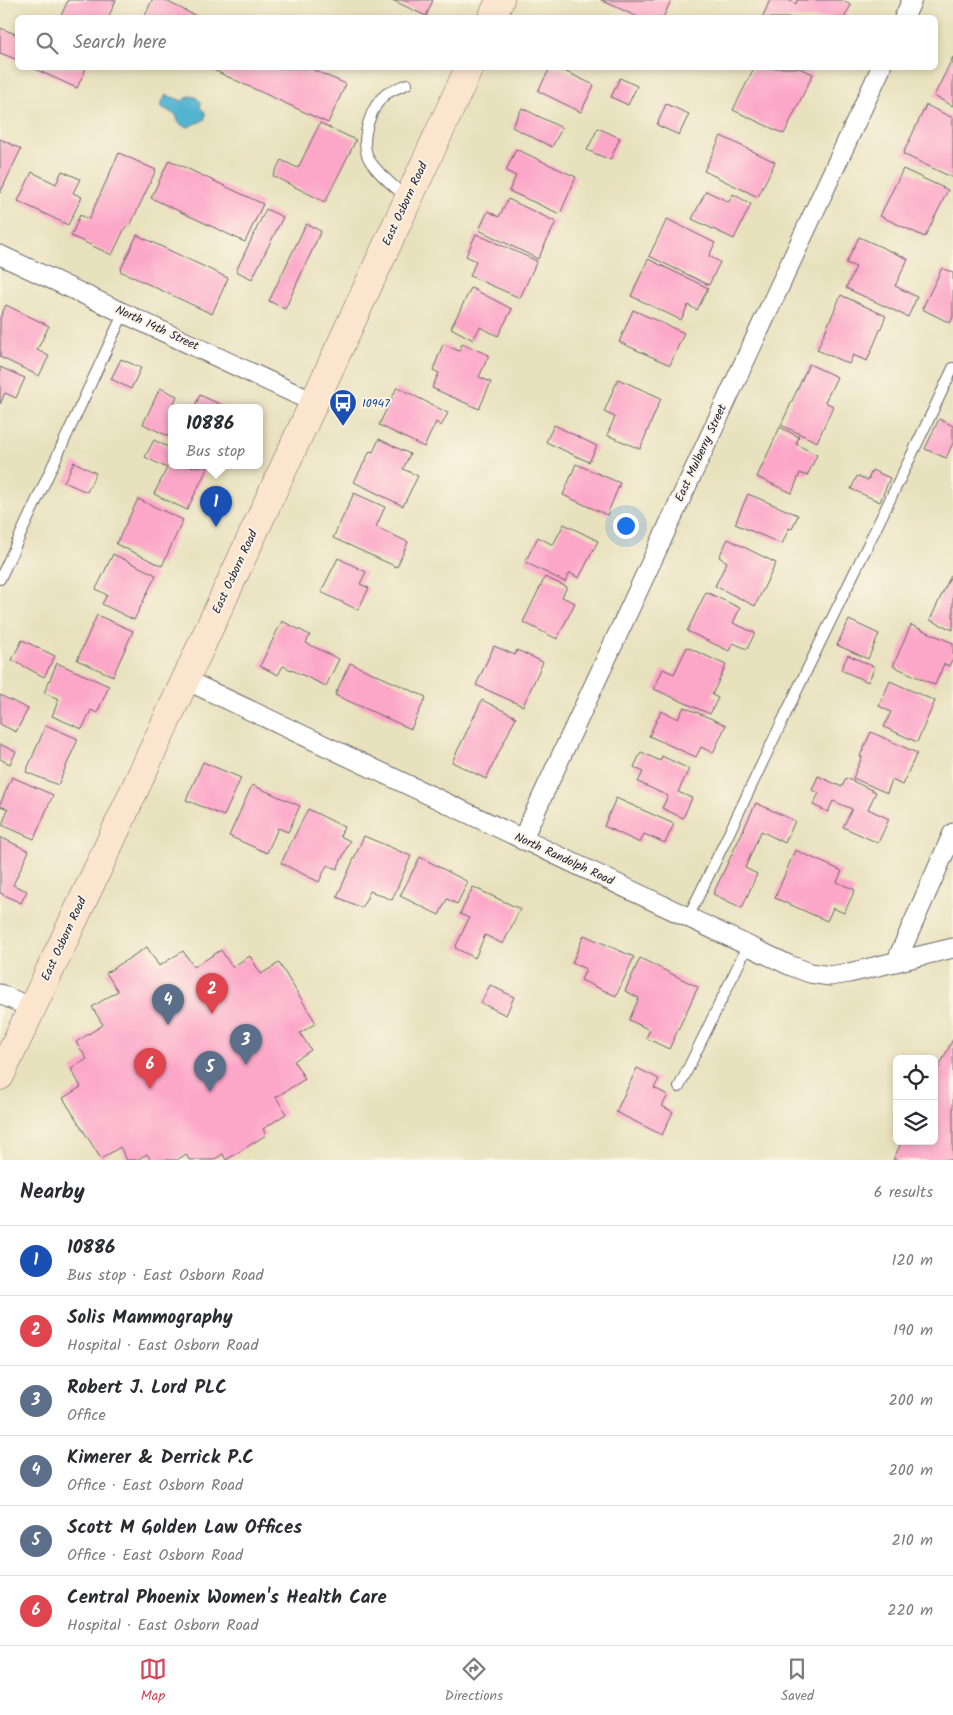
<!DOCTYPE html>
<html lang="en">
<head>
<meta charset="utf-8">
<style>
  :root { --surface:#fff; --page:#f2f2f3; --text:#2b2b33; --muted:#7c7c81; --line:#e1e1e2; --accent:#d1495b }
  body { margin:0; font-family:Kalam,sans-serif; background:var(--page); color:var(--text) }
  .controls { position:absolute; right:15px; bottom:15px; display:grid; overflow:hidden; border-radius:8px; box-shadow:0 2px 8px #0003 }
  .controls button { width:45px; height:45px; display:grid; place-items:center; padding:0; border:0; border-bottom:1px solid var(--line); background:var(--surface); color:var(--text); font:25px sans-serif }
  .you { position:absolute; left:625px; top:525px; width:18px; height:18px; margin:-12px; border:4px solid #fff; border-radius:50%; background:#1a73e8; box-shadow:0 0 0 8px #1a73e833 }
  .badge { display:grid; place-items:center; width:32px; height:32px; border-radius:50%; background:var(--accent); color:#fff; font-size:16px; font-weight:700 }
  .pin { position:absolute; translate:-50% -41px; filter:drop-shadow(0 1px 2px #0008) }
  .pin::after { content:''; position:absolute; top:26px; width:18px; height:15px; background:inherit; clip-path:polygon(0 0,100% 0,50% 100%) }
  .popup { position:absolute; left:168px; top:404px; width:95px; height:65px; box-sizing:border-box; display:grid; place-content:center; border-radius:8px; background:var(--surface); filter:drop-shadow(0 1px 4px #0005); font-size:16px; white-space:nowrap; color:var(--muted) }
  .popup b { font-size:19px; color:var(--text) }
  .popup::after { content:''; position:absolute; left:50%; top:100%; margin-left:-10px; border:10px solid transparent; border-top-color:var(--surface) }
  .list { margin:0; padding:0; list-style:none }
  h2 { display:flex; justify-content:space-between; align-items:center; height:65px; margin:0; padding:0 20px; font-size:21px }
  h2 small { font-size:16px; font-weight:400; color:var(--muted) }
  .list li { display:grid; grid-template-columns:32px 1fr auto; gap:15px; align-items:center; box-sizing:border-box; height:70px; padding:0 20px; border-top:1px solid var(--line) }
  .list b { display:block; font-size:19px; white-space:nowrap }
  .list p { margin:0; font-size:16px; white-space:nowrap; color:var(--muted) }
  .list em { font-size:16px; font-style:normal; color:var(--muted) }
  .icon { flex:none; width:28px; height:28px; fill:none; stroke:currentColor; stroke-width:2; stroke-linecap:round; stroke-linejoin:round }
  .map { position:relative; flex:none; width:953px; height:1160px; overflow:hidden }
  .search { position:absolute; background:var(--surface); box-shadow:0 2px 8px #0003; left:15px; right:15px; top:15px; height:55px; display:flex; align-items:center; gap:12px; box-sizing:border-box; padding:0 18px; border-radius:8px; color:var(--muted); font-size:19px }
  .sheet { height:485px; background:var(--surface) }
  nav { display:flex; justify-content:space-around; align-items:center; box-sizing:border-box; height:70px; border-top:1px solid var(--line); background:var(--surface); font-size:14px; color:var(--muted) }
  nav a { display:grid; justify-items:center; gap:2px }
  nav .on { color:var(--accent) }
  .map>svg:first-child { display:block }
</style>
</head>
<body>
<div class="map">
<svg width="953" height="1160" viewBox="0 0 953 1160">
  <rect width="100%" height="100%" fill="#fcf5e5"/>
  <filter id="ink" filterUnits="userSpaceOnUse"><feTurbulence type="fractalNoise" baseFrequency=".02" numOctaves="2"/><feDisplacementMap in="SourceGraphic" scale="10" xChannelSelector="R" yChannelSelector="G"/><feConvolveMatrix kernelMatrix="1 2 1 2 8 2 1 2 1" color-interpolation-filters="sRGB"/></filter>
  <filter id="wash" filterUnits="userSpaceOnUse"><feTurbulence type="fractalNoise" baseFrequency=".0096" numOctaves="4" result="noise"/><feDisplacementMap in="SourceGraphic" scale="20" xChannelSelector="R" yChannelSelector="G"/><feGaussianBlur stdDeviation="1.12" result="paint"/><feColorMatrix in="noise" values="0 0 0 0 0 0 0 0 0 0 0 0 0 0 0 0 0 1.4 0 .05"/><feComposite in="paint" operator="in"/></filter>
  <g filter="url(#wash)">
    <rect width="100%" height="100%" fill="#e8e1bd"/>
    <path fill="#52b4d0" stroke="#3a6b86" d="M166 95 183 101 189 96 196 97 201 102 200 107 205 112V119C200 123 194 123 189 127 181 125 177 124 177 116L160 106Z"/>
    <g id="blocks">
      <path fill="#fca6c8" d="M68 0H116L108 18H60Z
        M152 0H164L200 18H144Z
        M392 0H433L426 16Z
        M601 0H671L663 18H640Z
        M770 0H788L796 4 797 0H841L851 5 844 18H762Z
        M0 28 18 35V60L0 53Z
        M953 57V106L934 96Z
        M38 68H86L77 88 37 70Z
        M209 68H309L346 84 328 123Z
        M550 68H558L594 85 581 112 538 91Z
        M754 68H799L813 74 784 134 733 110Z
        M620 78 637 86 628 105 611 97Z
        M666 104 689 114 679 135 657 125Z
        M926 105 953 118V178L903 154Z
        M522 108 562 128 552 147 512 127Z
        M320 123 356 140 325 202 273 176 281 160 298 168Z
        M598 128 620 138 610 160 587 150Z
        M721 136 775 162 758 197 704 171Z
        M0 139 21 149 0 193Z
        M516 149 576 177 560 214 509 191 516 176 506 171Z
        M119 153 156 170 129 228 126 226 112 255 71 236 80 215 89 219Z
        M169 160 263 204 245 242 151 198Z
        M903 169 948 190 925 237 880 216Z
        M62 171 80 179 73 193 82 197 68 225 18 201 32 172 56 184Z
        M706 191 729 202 733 194 751 204 734 239 692 219Z
        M508 199 556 222 538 259 479 230 488 211 499 217Z
        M266 209 283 217 252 279 236 271Z
        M667 219 715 243 709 256 720 262 709 285 649 256Z
        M306 224 321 231 285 309 269 301Z
        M476 234 537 261 520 298 470 276 476 261 466 256Z
        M137 235 228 278 212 314 120 271Z
        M859 237 908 259 895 286 917 297 908 317 846 288 856 267 846 263Z
        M648 259 708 288 697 310 688 305 681 320 631 296Z
        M942 268 953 273V317L950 323 922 309Z
        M471 288 512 309 498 336 480 327 473 340 451 328Z
        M841 295 886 316 867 361 853 355 849 364 817 350Z
        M6 305 49 326 37 350 49 356 39 376 0 357V318Z
        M633 310 684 333 670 365 619 342Z
        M443 344 459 351 462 344 489 355 479 377 491 382 479 409 432 388 439 373 433 370Z
        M121 359 141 368 131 389 111 379Z
        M809 364 837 377 825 402 833 406 817 442 781 425Z
        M0 367 25 378 16 398 5 393 0 404Z
        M618 379 661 398 640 449 607 435 615 417 604 412Z
        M397 387 448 413 441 426 436 422 424 447 379 425Z
        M160 388 177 396 174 403 184 408H172V438L143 424Z
        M200 395 228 408H194Z
        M939 419 953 426V443L946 458 925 449Z
        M554 425 597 446 589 462 546 442Z
        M780 427 799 437 796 444 817 455 807 476 800 473 792 493 757 477Z
        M379 439 410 454 403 469 418 476 403 506 354 482 370 451 373 452Z
        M154 440 172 449V466L208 467 187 510 154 494 167 468 145 457Z
        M74 462 96 473 87 492 64 482Z
        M576 464 620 483 607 515 563 495Z
        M872 470 890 478 880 502 851 489 857 476 868 480Z
        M354 493 385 507 376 527 408 542 397 567 333 538Z
        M748 494 798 515 792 529 789 528 782 544 735 524Z
        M138 499 183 520 162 566 116 544Z
        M564 524 598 541 579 578 570 573 565 582 525 562 538 537 553 545Z
        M728 539 776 563 755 606 715 586 727 562 719 557Z
        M113 554 156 575 134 620 102 604 107 595 96 589Z
        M338 558 366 572 360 584 369 588 358 610 321 592Z
        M951 575 953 576V630L930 620Z
        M545 577 567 587 562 597 575 603 557 639 523 622Z
        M706 592 740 608 733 623 755 633 747 649 733 643 729 651 687 631Z
        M97 615 133 631 113 676 77 660Z
        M849 620 879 634 868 659 837 645Z
        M282 621 310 635 306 643 339 659 326 686 283 666 278 675 260 666Z
        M911 625 953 643V658L949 666 944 664 935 685 893 666Z
        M22 640 55 656 44 677 12 660Z
        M494 646 515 655 517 650 543 662 523 706 476 685Z
        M687 647 726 665 712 695 718 698 710 714 654 689 663 669 674 674Z
        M848 655 875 667 868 682 841 670Z
        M57 663 109 686 97 713 91 710 82 729 52 716 59 699 44 693Z
        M350 663 426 697 411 729 335 695Z
        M890 681 935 701 917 742 884 727 891 712 879 706Z
        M0 695 28 709 16 732 0 724Z
        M482 700 516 717 486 779 452 762Z
        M684 707 726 725 713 753 701 747 696 757 649 736 661 711 678 719Z
        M46 725 78 739 58 785 26 772Z
        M871 732 917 753 902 785 892 780 887 793 853 778 862 757 860 756Z
        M0 744 16 752 10 764 0 759Z
        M641 752 660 761 662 756 689 769 678 792 692 798 683 818 662 808 668 796 638 782 643 772 634 767Z
        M203 762 241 778 224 816 186 800Z
        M818 776 842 787 846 778 876 792 868 809 889 819 878 843 843 827 852 809 833 801 828 812 813 805 819 793 812 790Z
        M12 777 53 795 34 839 2 825 8 809 0 806V804Z
        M252 785 300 806 288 832 278 828 267 853 229 836Z
        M616 798 674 824 665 843 644 834 640 843 604 826Z
        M756 803 795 821 785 843 761 831 745 868 757 874 742 908 713 894Z
        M308 809 344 827 340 836 350 841 337 869 327 865 319 882 281 863Z
        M364 836 411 856 392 900 370 891 362 908 337 897Z
        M0 837 29 851 13 885 27 891 21 903 0 893Z
        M795 850 842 871 837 882 855 890 844 913 833 908 827 921 775 898Z
        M420 857 468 882 457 904 447 899 439 915 400 896Z
        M473 887 520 909 503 944 485 935 475 958 455 948 469 918 460 914Z
        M584 935 634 957 616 996 581 980 586 969 572 963Z
        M147 947 159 966 183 951 194 967 221 950 232 967 250 956 261 974 279 963 316 1023 300 1033 311 1050 294 1061 305 1079 276 1097 286 1114 263 1129 266 1135 226 1160 223 1154 213 1160H189L186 1154 177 1160H151L147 1154 137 1160H127L120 1147 101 1159 63 1098 81 1087 71 1069 87 1059 76 1042 103 1025 92 1007 118 991 106 973Z
        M640 958 698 987 669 1049 646 1038 650 1030 629 1020 639 998 625 991Z
        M490 985 514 997 506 1015 481 1003Z
        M953 1039V1160H893L902 1141H934V1077Z
        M637 1068 659 1079 654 1088 668 1095 662 1106 673 1112 662 1135 616 1112Z"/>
    </g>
  </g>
  <g filter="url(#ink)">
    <use href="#blocks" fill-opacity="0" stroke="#676568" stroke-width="1"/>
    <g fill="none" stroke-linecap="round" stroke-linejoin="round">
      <defs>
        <path id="service" d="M407 198C396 188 371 168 367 155 361 136 371 106 386 94 392 90 400 87 407 84
          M0 579 124 312
          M688 917C720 854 749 790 780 726 837 606 897 488 953 368
          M679 1087 748 945"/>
        <path id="minor" d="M904 18 912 0
          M0 255 313 402
          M186 680 789 965 810 973 830 976 849 973 953 948
          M522 840 881 68
          M896 962 953 833
          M0 994 32 1008"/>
        <path id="secondary" d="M492 18 500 0
          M0 1076 100 864 469 68"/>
      </defs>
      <use href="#service" stroke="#676568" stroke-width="12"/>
      <use href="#minor" stroke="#676568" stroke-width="21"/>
      <use href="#secondary" stroke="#676568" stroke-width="29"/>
      <use href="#service" stroke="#fff" stroke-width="10"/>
      <use href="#minor" stroke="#fff" stroke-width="19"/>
      <use href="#secondary" stroke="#fce5cf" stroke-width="28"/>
    </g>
  </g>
  <defs>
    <symbol id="bus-pin" viewBox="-11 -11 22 30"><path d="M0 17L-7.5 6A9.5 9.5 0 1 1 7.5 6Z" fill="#1a4fb4" stroke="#fcf5e5"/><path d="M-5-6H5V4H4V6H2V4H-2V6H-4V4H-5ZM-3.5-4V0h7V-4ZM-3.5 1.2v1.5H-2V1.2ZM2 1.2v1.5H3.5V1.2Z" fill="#fff"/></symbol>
  </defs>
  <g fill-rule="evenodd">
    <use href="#bus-pin" x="327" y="387" width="32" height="43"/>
  </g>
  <g text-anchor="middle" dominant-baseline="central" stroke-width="4" stroke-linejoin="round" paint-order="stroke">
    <g font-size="12" fill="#22223b" stroke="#fcf5e5">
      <text transform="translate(405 204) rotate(-65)">East Osborn Road</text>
      <text transform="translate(157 328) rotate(25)">North 14th Street</text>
      <text transform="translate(701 453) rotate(-65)">East Mulberry Street</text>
      <text transform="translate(235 572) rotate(-65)">East Osborn Road</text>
      <text transform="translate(564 859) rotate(25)">North Randolph Road</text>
      <text transform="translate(64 939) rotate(-65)">East Osborn Road</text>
    </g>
    <g font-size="12" fill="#164399" stroke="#fcf5e5" text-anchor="start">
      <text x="362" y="403">10947</text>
    </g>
  </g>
</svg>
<div class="controls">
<button><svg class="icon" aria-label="locate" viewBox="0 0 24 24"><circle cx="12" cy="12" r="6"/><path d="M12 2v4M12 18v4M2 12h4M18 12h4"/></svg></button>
<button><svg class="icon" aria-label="layers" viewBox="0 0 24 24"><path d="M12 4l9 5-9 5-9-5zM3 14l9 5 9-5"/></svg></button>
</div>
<div class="you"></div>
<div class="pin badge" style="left:216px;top:527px;background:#1a4fb4">1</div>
<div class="popup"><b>10886</b>Bus stop</div>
<div class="pin badge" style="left:212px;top:1014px;background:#e0444e">2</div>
<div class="pin badge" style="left:246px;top:1065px;background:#5c6f8a">3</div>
<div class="pin badge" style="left:168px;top:1025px;background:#5c6f8a">4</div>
<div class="pin badge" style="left:210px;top:1092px;background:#5c6f8a">5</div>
<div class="pin badge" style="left:150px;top:1089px;background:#e0444e">6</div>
<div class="search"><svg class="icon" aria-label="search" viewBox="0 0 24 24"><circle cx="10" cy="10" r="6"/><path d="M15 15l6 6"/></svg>Search here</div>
</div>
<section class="sheet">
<h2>Nearby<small>6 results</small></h2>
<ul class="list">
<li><span class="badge" style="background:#1a4fb4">1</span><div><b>10886</b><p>Bus stop · East Osborn Road</p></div><em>120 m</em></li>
<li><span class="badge" style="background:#e0444e">2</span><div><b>Solis Mammography</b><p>Hospital · East Osborn Road</p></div><em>190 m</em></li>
<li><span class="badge" style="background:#5c6f8a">3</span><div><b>Robert J. Lord PLC</b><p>Office</p></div><em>200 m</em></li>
<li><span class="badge" style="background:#5c6f8a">4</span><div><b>Kimerer &amp; Derrick P.C</b><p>Office · East Osborn Road</p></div><em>200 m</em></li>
<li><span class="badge" style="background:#5c6f8a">5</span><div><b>Scott M Golden Law Offices</b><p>Office · East Osborn Road</p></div><em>210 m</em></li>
<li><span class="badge" style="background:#e0444e">6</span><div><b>Central Phoenix Women's Health Care</b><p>Hospital · East Osborn Road</p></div><em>220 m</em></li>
</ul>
</section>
<nav>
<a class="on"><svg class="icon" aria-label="map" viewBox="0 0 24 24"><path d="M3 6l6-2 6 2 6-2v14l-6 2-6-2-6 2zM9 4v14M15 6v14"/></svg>Map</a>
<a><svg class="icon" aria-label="directions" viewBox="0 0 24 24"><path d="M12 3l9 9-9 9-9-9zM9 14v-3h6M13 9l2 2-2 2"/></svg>Directions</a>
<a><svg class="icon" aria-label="saved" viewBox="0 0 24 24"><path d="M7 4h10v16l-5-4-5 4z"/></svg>Saved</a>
</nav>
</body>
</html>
